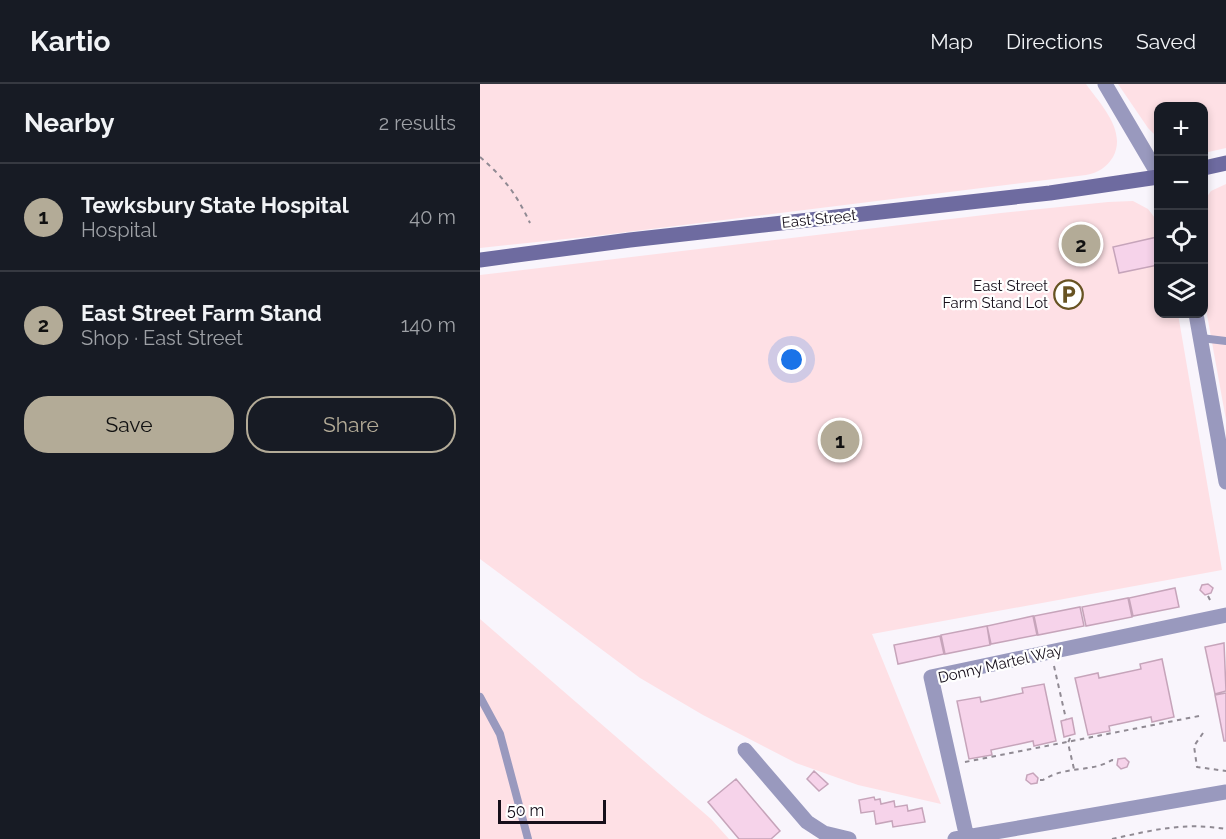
<!DOCTYPE html>
<html lang="en">
<head>
<meta charset="utf-8">
<style>
  :root { --surface:#171b24; --page:#20242c; --text:#f1f3f6; --muted:#9ea1a6; --line:#363941; --accent:#b3ab97 }
  body { margin:0; font-family:Raleway,sans-serif; background:var(--page); color:var(--text) }
  .controls { position:absolute; right:18px; top:18px; display:grid; overflow:hidden; border-radius:12px; box-shadow:0 3px 9px #0003 }
  .controls button { width:54px; height:54px; display:grid; place-items:center; padding:0; border:0; border-bottom:2px solid var(--line); background:var(--surface); color:var(--text); font:30px sans-serif }
  .scale { position:absolute; left:18px; bottom:15px; width:108px; box-sizing:border-box; padding-left:6px; border:3px solid #160f1a; border-top:0; font-size:16px; line-height:21px; white-space:nowrap; color:#160f1a; -webkit-text-stroke:4px #fff; paint-order:stroke }
  .you { position:absolute; left:312px; top:276px; width:21px; height:21px; margin:-15px; border:4px solid #fff; border-radius:50%; background:#1a73e8; box-shadow:0 0 0 9px #1a73e833 }
  .badge { display:grid; place-items:center; width:39px; height:39px; border-radius:50%; background:var(--accent); color:#111; font-size:20px; font-weight:700 }
  .pin { position:absolute; translate:-50% -50%; border:3px solid #fff; box-shadow:0 2px 6px #0006 }
  .list { margin:0; padding:0; list-style:none }
  h2 { display:flex; justify-content:space-between; align-items:center; height:78px; margin:0; padding:0 24px; font-size:26px }
  h2 small { font-size:20px; font-weight:400; color:var(--muted) }
  .list li { display:grid; grid-template-columns:39px 1fr auto; gap:18px; align-items:center; box-sizing:border-box; height:108px; padding:0 24px; border-top:2px solid var(--line) }
  .list b { display:block; font-size:22px; white-space:nowrap }
  .list p { margin:0; font-size:20px; white-space:nowrap; color:var(--muted) }
  .list em { font-size:20px; font-style:normal; color:var(--muted) }
  .actions { display:flex; gap:12px; padding:18px 24px }
  .actions a { flex:1; padding:14px 0; border:2px solid var(--accent); border-radius:24px; text-align:center; font-size:21px; color:var(--accent) }
  .actions .main { background:var(--accent); color:#111 }
  .icon { flex:none; width:33px; height:33px; fill:none; stroke:currentColor; stroke-width:2; stroke-linecap:round; stroke-linejoin:round }
  .map { position:relative; flex:none; width:746px; height:755px; overflow:hidden }
  header { display:flex; align-items:center; gap:36px; box-sizing:border-box; height:84px; padding:0 30px; background:var(--surface); border-bottom:2px solid var(--line) }
  header strong { font-size:28px }
  nav { display:flex; gap:33px; margin-inline-start:auto; font-size:21px }
  main { display:flex }
  aside { flex:1; background:var(--surface) }
  .map>svg:first-child { display:block }
</style>
</head>
<body>
<header>
<strong>Kartio</strong>
<nav><a>Map</a><a>Directions</a><a>Saved</a></nav>
</header>
<main>
<aside>
<h2>Nearby<small>2 results</small></h2>
<ul class="list">
<li><span class="badge">1</span><div><b>Tewksbury State Hospital</b><p>Hospital</p></div><em>40 m</em></li>
<li><span class="badge">2</span><div><b>East Street Farm Stand</b><p>Shop · East Street</p></div><em>140 m</em></li>
</ul>
<div class="actions"><a class="main">Save</a><a>Share</a></div>
</aside>
<div class="map">
<svg width="746" height="755" viewBox="0 0 746 755">
  <rect width="100%" height="100%" fill="#f9f5fc"/>
  <path fill="#fee0e5" d="M0 0H606C621 21 647 47 633 73 627 83 618 89 606 91L115 152 0 164Z
    M638 0H746V64L724 69V22H678V54L668 44Z
    M746 100V336L724 214V117L731 107Z
    M653 117 668 125 678 138V230H698L742 486 392 550 461 720 378 701 316 679 223 631 160 594 0 475V191L521 129 628 118Z
    M0 535 231 735 249 755H0Z"/>
  <path fill="#f6d3ea" stroke="#c6a4ba" stroke-width="1.5" d="M605 140 615 176 596 181 586 145Z
    M677 153 678 181 639 189 633 163Z
    M728 500 733 504 731 509 725 511 720 506 722 501Z
    M695 504 699 523 653 532 649 514Z
    M648 514 652 533 606 542 602 523Z
    M600 523 604 542 558 551 554 532Z
    M553 532 557 551 511 560 507 542Z
    M507 542 510 561 465 570 461 551Z
    M460 552 464 570 418 580 414 561Z
    M744 559 746 607 735 610 725 563Z
    M682 575 694 633 672 638 671 633 629 642 630 647 608 651 595 594 618 589 619 594 661 585 660 580Z
    M564 600 576 657 554 662 553 657 511 666 512 671 489 675 477 617 500 613 501 618 543 609 542 604Z
    M746 609V657H744L735 611Z
    M592 634 595 650 584 653 581 637Z
    M645 674 649 678 647 683 641 685 637 681 638 675Z
    M334 687 348 700 339 707 327 695Z
    M553 689 558 694 557 699 551 700 546 696 547 691Z
    M256 695 300 747 291 755H259L228 718Z
    M394 713 395 716 400 715 401 720 414 717 415 723 427 721 428 727 442 724 445 738 413 743 412 737 396 740 394 727 381 729 379 716Z"/>
  <g fill="none" stroke-linecap="round" stroke-linejoin="round">
    <path stroke="#908a93" stroke-width="2" stroke-dasharray="4.5 4.5" stroke-linecap="butt" d="M0 73C24 94 36 109 50 139
      M728 512 732 520
      M574 582 586 635
      M723 649 714 662 717 683 746 687
      M590 654 588 659 594 685
      M485 678 719 632
      M560 696H563C587 681 611 689 632 676L637 677
      M632 755C673 746 704 738 746 745"/>
    <path stroke="#9999be" stroke-width="8" d="M721 254 746 257
      M0 613 20 650 48 755"/>
    <path stroke="#9999be" stroke-width="15" d="M265 666 327 738 344 749 369 755
      M487 754 451 593 746 531
      M475 755 746 708"/>
    <path stroke="#9999be" stroke-width="15" d="M625 0 678 90
      M716 230 746 398"/>
    <path stroke="#6e6ba0" stroke-width="15" d="M724 84 746 79
      M0 176 150 156 570 109 678 93"/>
  </g>
  <defs>
    <symbol id="parking-ring" viewBox="-11 -11 22 22"><circle r="9.5" fill="#fff" stroke="#675322" stroke-width="1.5"/><path d="M-3.5-5.5H1a3.5 3.5 0 0 1 0 7H-1V5.5H-3.5ZM-1-3.4V-.6H.8a1.4 1.4 0 0 0 0-2.8Z" fill="#675322"/></symbol>
  </defs>
  <g fill-rule="evenodd">
    <use href="#parking-ring" x="572" y="194" width="33" height="33"/>
  </g>
  <g text-anchor="middle" dominant-baseline="central" stroke-width="4.5" stroke-linejoin="round" paint-order="stroke">
    <g font-size="15" fill="#160f1a" stroke="#fff">
      <text transform="translate(339 135) rotate(-6)">East Street</text>
      <text transform="translate(520 580) rotate(-13)">Donny Martel Way</text>
    </g>
    <g font-size="15" fill="#160f1a" stroke="#fff" text-anchor="end">
      <text x="568" y="202">East Street<tspan x="568" dy="17">Farm Stand Lot</tspan></text>
    </g>
  </g>
</svg>
<div class="controls">
<button>+</button>
<button>−</button>
<button><svg class="icon" aria-label="locate" viewBox="0 0 24 24"><circle cx="12" cy="12" r="6"/><path d="M12 2v4M12 18v4M2 12h4M18 12h4"/></svg></button>
<button><svg class="icon" aria-label="layers" viewBox="0 0 24 24"><path d="M12 4l9 5-9 5-9-5zM3 14l9 5 9-5"/></svg></button>
</div>
<div class="scale">50 m</div>
<div class="you"></div>
<div class="pin badge" style="left:360px;top:356px">1</div>
<div class="pin badge" style="left:601px;top:160px">2</div>
</div>
</main>
</body>
</html>
